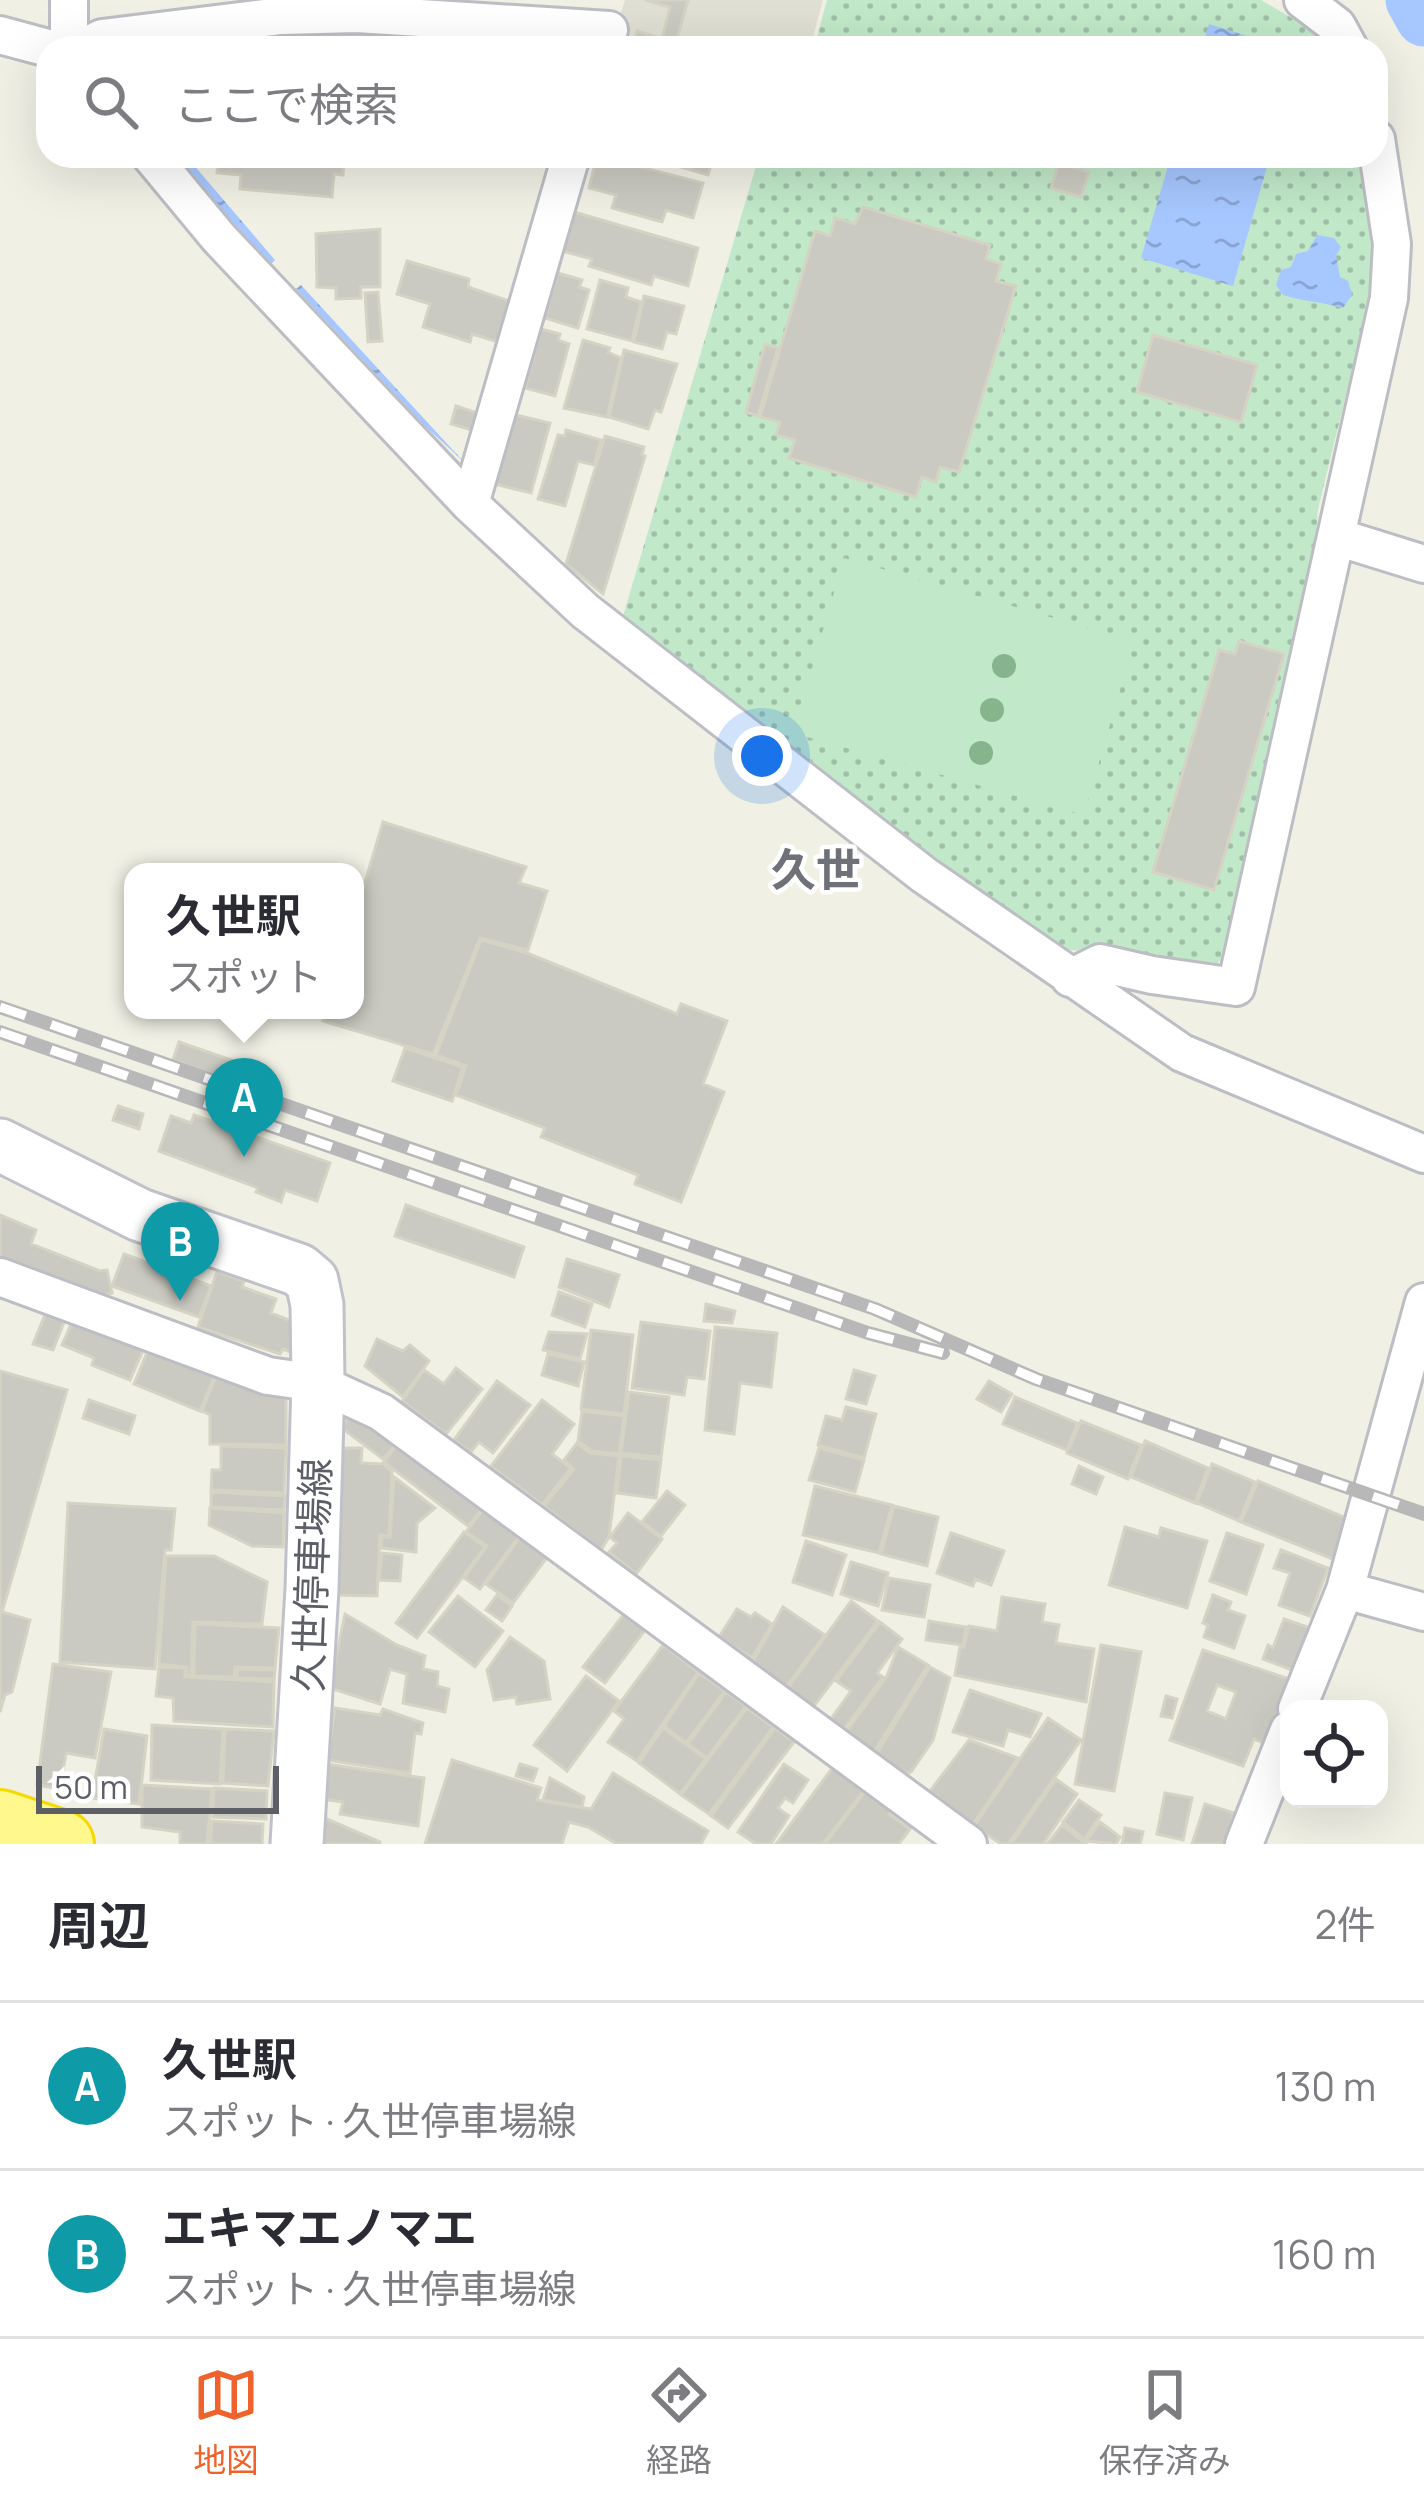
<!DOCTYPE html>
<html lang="ja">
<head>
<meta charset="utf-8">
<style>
  :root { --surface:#fff; --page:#f7f7f7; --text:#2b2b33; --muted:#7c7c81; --line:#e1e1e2; --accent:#f0622b }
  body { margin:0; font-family:Manrope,"Noto Sans JP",sans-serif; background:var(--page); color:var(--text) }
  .controls { position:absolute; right:36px; bottom:36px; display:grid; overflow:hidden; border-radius:24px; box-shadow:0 12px 48px #0002 }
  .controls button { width:108px; height:108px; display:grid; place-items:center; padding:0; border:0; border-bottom:3px solid var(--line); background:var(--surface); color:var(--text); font:60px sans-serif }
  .scale { position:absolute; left:36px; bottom:30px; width:243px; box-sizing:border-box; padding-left:12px; border:6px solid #5d5f66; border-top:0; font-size:33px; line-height:42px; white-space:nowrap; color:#5d5f66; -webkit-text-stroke:9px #fff; paint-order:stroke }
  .you { position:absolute; left:762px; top:756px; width:42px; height:42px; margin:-30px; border:9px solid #fff; border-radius:50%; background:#1a73e8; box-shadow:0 0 0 18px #1a73e833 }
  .badge { display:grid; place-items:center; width:78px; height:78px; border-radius:50%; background:var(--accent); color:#fff; font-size:39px; font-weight:700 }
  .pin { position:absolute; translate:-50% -99px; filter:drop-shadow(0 3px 6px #0008) }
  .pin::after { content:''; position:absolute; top:63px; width:42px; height:36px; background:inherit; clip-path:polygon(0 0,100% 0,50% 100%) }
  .popup { position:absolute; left:124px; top:863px; width:240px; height:156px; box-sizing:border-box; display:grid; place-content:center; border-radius:24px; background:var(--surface); filter:drop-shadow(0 3px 9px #0005); font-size:39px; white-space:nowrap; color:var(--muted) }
  .popup b { font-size:45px; color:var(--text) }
  .popup::after { content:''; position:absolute; left:50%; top:100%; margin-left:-24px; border:24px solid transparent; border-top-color:var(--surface) }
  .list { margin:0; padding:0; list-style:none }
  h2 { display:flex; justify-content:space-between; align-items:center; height:156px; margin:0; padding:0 48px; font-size:51px }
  h2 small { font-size:39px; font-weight:400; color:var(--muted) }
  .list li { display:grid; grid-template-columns:78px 1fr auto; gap:36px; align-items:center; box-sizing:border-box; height:168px; padding:0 48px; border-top:3px solid var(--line) }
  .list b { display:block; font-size:45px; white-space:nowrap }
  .list p { margin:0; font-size:39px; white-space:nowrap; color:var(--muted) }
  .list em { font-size:39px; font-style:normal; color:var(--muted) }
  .icon { flex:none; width:66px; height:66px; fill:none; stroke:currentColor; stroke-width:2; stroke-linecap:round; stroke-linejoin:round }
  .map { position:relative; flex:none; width:1424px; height:1844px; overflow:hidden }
  .search { position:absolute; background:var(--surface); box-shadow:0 12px 48px #0002; left:36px; right:36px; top:36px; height:132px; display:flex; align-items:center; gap:30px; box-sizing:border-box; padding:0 42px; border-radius:36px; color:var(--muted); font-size:45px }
  .sheet { height:492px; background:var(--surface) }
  nav { display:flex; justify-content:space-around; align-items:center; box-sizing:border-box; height:168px; border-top:3px solid var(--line); background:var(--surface); font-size:33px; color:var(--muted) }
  nav a { display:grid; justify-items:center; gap:6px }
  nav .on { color:var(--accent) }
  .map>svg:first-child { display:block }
</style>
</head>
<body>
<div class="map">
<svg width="1424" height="1844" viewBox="0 0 1424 1844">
  <defs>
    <pattern id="park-dots" width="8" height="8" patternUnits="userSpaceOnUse" patternTransform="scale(3)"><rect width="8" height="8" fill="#c1e8c9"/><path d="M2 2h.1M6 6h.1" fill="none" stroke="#a0bfa7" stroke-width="1.8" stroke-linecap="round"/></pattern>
    <pattern id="water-ripples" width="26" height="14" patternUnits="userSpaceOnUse" patternTransform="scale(3)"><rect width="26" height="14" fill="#a6c7ff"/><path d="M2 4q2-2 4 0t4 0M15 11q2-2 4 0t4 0" fill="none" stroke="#8aa5d2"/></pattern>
  </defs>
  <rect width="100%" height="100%" fill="#f0f0e5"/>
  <path fill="#e0dfd3" d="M625 0H823L810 48H610Z"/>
  <path fill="url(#park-dots)" d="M827 0H1261L1312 30 1331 48H814Z
    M759 156H1367L1379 260 1318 509 1313 574 1228 952 1214 967 1109 952 1048 949 621 623Z"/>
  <path fill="#c1e8c9" d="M844 558 1134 641 1084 815 793 733Z"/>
  <path fill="url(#water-ripples)" d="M1209 24 1286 48H1202Z
    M177 156H186L275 260 269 266Z
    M1171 156H1270L1233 286 1141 258Z
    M1317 235 1334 238 1341 247 1336 256 1340 277 1348 281 1352 295 1343 308C1322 302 1302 301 1283 295L1276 285 1281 270 1291 267 1296 254 1308 251Z
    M301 285 463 461 424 425 296 289Z"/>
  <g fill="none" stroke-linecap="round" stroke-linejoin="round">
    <path stroke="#a6c7ff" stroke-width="57" d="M1414 0 1424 18"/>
  </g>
  <path fill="#cbcac2" stroke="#d5d3c3" stroke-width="3" fill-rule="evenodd" d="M645 0H688L677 39 707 48H632L637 31 662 39 670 7Z
    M325 26 378 31 376 48H322Z
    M281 27 311 31 310 41 320 43 319 48H278Z
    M247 31 278 33 276 48H233L234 39 247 40Z
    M219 156H344L343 175 334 174 332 197 240 189 241 175 217 173Z
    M597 156 703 183 693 218 666 210 662 222 612 208 616 195 589 188Z
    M670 156H714L708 175 681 167 683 160Z
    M1059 163 1089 172 1081 197 1051 188Z
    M863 207 990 245 986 259 1001 264 996 281 1016 286 959 472 940 467 936 482 922 477 916 497 789 458 795 440 776 435 780 422 760 417 815 231 830 236 835 218 855 224Z
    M574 212 698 248 688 286 654 276 651 285 589 266 592 259 562 251Z
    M380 229V287H361V298L336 299V288L317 287 316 234Z
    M407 261 469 279 468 287 518 304 505 344 472 334 470 342 423 327 430 304 397 294Z
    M558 273 582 280 579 287 589 290 578 328 545 318Z
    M600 280 628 288 626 297 641 302 632 341 587 329Z
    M378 292 382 341 368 342 365 293Z
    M644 296 684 306 676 334 667 332 662 349 634 342Z
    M541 329 560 334 558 340 569 344 555 396 525 388Z
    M1153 335 1257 365 1241 422 1137 392Z
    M583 340 610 348 608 352 621 358 607 417 564 408Z
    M765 344 778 348 758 416 746 412Z
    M624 350 677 364 661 412 655 410 648 429 609 417Z
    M456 406 480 414 475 431 451 424Z
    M512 414 550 423 531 493 494 484Z
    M566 430 601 440 594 465 578 461 565 506 538 499 558 435 565 436Z
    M605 436 644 447 642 455 645 456 603 594 566 564Z
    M1239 641 1284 654 1214 890 1153 872 1219 650 1235 654Z
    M383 822 526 867 519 883 547 891 528 950 480 938 433 1054 323 1021 326 1010H355V916Z
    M481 940 527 953 677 1014 681 1004 727 1021 703 1084 724 1092 681 1202 635 1184 638 1175 541 1137 545 1128 456 1095 466 1066 436 1055Z
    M179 1042 237 1062 231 1081 173 1060Z
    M405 1048 463 1067 452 1101 393 1081Z
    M118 1106 143 1114 139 1129 113 1120Z
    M194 1115 330 1163 317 1201 285 1190 281 1202 256 1192 258 1188 159 1151 171 1116 191 1123Z
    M406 1205 524 1247 514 1277 395 1236Z
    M0 1215 36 1230 31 1244 100 1271 107 1270 112 1293 94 1297 0 1260Z
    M124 1254 211 1286 199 1317 112 1286Z
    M567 1259 619 1275 609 1307 559 1287Z
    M217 1272 244 1281 242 1287 276 1299 271 1313 294 1322 293 1353 283 1349 280 1354 198 1327Z
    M559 1292 592 1304 585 1327 552 1315Z
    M706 1304 735 1311 732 1323 704 1321Z
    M49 1305 68 1312 53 1350 33 1344Z
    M76 1313 147 1341 130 1380 92 1365 94 1358 62 1345Z
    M641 1322 710 1331 704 1379 687 1377 684 1395 632 1388Z
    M715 1327 777 1333 771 1387 740 1383 734 1434 705 1430Z
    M591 1330 633 1335 624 1414 581 1409Z
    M549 1332 587 1334 580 1359 543 1350Z
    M377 1339 403 1351 410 1345 429 1361 403 1397 365 1366Z
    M151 1343 217 1370 200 1411 134 1384Z
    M548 1354 584 1362 578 1386 542 1375Z
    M456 1368 482 1389 446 1434 402 1401 424 1370 444 1384Z
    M854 1370 875 1376 866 1404 846 1399Z
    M0 1371 67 1390 2 1612 30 1620 12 1692 5 1695 0 1712Z
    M218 1371 286 1395V1445L210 1444V1415L202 1411Z
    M497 1381 530 1405 493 1453 479 1442 471 1452 454 1440Z
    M989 1381 1012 1394 1001 1412 977 1399Z
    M629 1392 669 1397 661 1457 621 1453Z
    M1015 1397 1077 1423 1067 1450 1003 1424Z
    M89 1400 135 1416 129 1434 83 1418Z
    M542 1400 574 1424 552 1454 571 1468 542 1505 491 1466Z
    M846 1407 876 1414 864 1458 818 1445 826 1416 842 1420Z
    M351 1409 396 1444 383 1459 343 1429Z
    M582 1411 624 1416 619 1454 592 1451 578 1441Z
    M1081 1421 1141 1445 1128 1479 1067 1453Z
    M1145 1441 1208 1468 1195 1503 1131 1477Z
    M577 1443 590 1453 619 1456 609 1537 601 1550 544 1506 574 1469 564 1460Z
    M397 1444 483 1508 468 1526 384 1462Z
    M221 1446 286 1448 284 1493 211 1490 212 1470H221Z
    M342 1448H362L361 1463 383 1464 392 1472 389 1536 380 1535 377 1596 334 1595Z
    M819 1448 864 1460 855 1492 809 1480Z
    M621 1456 661 1460 656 1498 617 1493Z
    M1212 1464 1255 1482 1239 1521 1197 1503Z
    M1079 1466 1103 1477 1096 1494 1072 1484Z
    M394 1477 435 1508 417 1523 416 1552 381 1548 382 1537H390Z
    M1258 1481 1351 1520 1335 1560 1241 1522Z
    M815 1486 892 1505 879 1553 803 1535Z
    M667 1491 685 1505 661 1536 642 1522Z
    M211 1492 285 1496 284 1510 211 1507Z
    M68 1503 175 1509 171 1550H165L155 1669 60 1662Z
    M894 1506 938 1517 927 1566 881 1554Z
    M210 1508 284 1513 283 1547 252 1546 209 1525Z
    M484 1508 520 1535 480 1589 464 1578 487 1546 466 1532Z
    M628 1513 662 1539 636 1574 609 1552 617 1543 610 1537Z
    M1125 1527 1159 1537 1161 1528 1207 1541 1187 1608 1109 1585Z
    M464 1532 485 1547 417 1638 396 1623Z
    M951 1533 1004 1551 991 1585 975 1579 973 1586 937 1573Z
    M1227 1533 1263 1545 1246 1594 1210 1581Z
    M521 1536 548 1556 513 1603 486 1584Z
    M806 1541 846 1555 832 1595 793 1582Z
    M1281 1550 1328 1568 1310 1616 1279 1605 1290 1573 1274 1568Z
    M382 1553 402 1555 400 1581 379 1580Z
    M166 1556H214L267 1582 262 1624 193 1622 191 1676 187 1675V1667L159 1664Z
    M851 1562 888 1573 878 1606 841 1594Z
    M889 1578 930 1585 924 1617 882 1610Z
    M497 1595 512 1606 502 1621 486 1610Z
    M1213 1595 1231 1602 1228 1610 1245 1616 1234 1648 1204 1637 1208 1625 1203 1623Z
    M458 1596 503 1631 475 1667 429 1632Z
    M1002 1597 1045 1604 1042 1622 1059 1625 1056 1643 1094 1649 1086 1702 955 1675 960 1647H964L969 1626 997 1631Z
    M851 1601 878 1621 811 1710 785 1692Z
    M783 1607 825 1635 786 1687 753 1662Z
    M737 1609 751 1617 755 1613 772 1624 752 1658 719 1637Z
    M345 1614 397 1645 425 1656 423 1669 438 1672 437 1686 449 1689 445 1712 403 1703 407 1674 390 1669 380 1704 330 1688Z
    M624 1614 645 1630 605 1683 583 1667Z
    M1284 1619 1313 1629 1297 1672 1263 1659 1268 1645 1273 1648Z
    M929 1621 966 1627 963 1645 926 1640Z
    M880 1622 902 1639 877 1673 883 1677 844 1729 831 1719 851 1691 836 1681Z
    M195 1624 279 1628 275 1668 235 1667 234 1677 194 1676Z
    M510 1637 544 1661 550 1699 517 1704 516 1697 494 1700 487 1670Z
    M663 1645 698 1672 637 1761 608 1742 624 1719 614 1711Z
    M1101 1645 1141 1652 1114 1791 1075 1784Z
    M898 1647 928 1665 871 1757 843 1736 887 1676Z
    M1203 1650 1295 1681 1270 1746 1254 1739 1243 1766 1170 1740ZM1217 1685 1236 1692 1226 1719 1207 1711Z
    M53 1664 111 1672 95 1758 66 1753 60 1789 37 1785Z
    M159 1667 185 1668V1677L274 1682 273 1727 174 1721 173 1698 156 1696Z
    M930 1667 950 1678 933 1740 911 1772 898 1777 874 1758Z
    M237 1669 275 1670 274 1679 237 1678Z
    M699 1673 725 1691 686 1743 664 1726Z
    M586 1676 619 1701 567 1771 534 1745Z
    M970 1690 1041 1714 1030 1737 1008 1730 1003 1746 953 1732Z
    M726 1692 746 1706 707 1758 688 1744Z
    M1166 1696 1177 1699 1172 1718 1161 1716Z
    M335 1708 380 1715 383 1709 423 1723 421 1734 415 1733 410 1773 327 1760Z
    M747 1708 773 1727 709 1814 681 1795Z
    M1048 1718 1081 1740 1008 1844H1001L974 1826Z
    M152 1725 223 1729 220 1784 151 1780Z
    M663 1728 706 1759 680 1794 639 1763Z
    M775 1728 794 1742 728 1828 711 1816Z
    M104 1729 147 1736 139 1804 92 1798Z
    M225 1729 274 1731 268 1786 223 1783Z
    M969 1740 1018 1758 973 1824 930 1791Z
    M452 1760 541 1788 537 1800 591 1809 613 1773 708 1831 701 1844H617L588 1827 569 1822 562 1844H425Z
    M326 1764 424 1778 418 1826 340 1814 343 1802 321 1799Z
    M520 1764 537 1769 533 1781 516 1776Z
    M784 1764 808 1780 793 1803 785 1798 778 1808 789 1816 771 1844H756L738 1832Z
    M833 1767 865 1789 823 1844H776Z
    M550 1778 584 1797 582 1807 543 1800Z
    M1056 1779 1077 1794 1043 1844H1011Z
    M142 1785 212 1789 207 1844H180V1832L142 1827Z
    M214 1788 267 1791 266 1819 213 1817Z
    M866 1790 892 1809 889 1814 910 1829 899 1844H825Z
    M1165 1793 1192 1798 1183 1840 1157 1834Z
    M1079 1800 1101 1815 1084 1839 1063 1822Z
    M1205 1804 1234 1813 1224 1844H1192Z
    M320 1816 380 1842V1844H319Z
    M212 1821 263 1824 262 1844H210Z
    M1100 1822 1120 1837 1116 1844 1086 1841Z
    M1062 1825 1086 1844H1047Z
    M1125 1828 1143 1832 1140 1844H1122Z"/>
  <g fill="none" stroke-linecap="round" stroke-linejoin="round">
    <defs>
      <path id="street" d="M69 0V48
        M1303 0 1337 26 1349 48
        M0 35 48 48
        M83 48 102 38 281 16 357 14 609 30
        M151 156 219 238 470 504 585 611 924 875 1182 1053 1424 1154
        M470 504 571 156
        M1337 537 1424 564
        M1070 978 1100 963 1152 975 1236 987 1389 298 1392 244 1376 139
        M0 1277 268 1376 318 1383 381 1412 968 1844
        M1345 1590 1424 1612
        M1297 1709 1345 1590 1424 1302
        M1244 1844 1289 1730"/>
      <path id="secondary" d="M0 1145 140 1215 299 1270 312 1281 317 1305 318 1383 312 1589 297 1844"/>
      <path id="highway" d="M0 1824 60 1844"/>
    </defs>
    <use href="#street" stroke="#bdbec4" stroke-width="42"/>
    <use href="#secondary" stroke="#c0c1c9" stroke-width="57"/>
    <use href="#highway" stroke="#f5da00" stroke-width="72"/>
    <use href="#street" stroke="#fff" stroke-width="36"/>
    <use href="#secondary" stroke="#fff" stroke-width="51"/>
    <use href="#highway" stroke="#fff98d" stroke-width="66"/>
    <defs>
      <path id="rail" d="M0 1007 875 1309 1036 1379 1424 1514
        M0 1032 868 1333 943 1353"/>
    </defs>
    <use href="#rail" stroke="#b8b8b9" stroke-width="14"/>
    <use href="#rail" stroke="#fff" stroke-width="9" stroke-dasharray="27" stroke-linecap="butt"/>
  </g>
  <g fill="#86b48c">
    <circle cx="1004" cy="666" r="12"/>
    <circle cx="992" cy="710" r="12"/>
    <circle cx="981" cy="753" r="12"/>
  </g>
  <g text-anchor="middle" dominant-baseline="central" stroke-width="9" stroke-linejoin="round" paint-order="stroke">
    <g font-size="39" fill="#5d5f66" stroke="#fff">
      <text transform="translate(311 1575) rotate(-88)">久世停車場線</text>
    </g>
    <g font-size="45" font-weight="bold" fill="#6e7178" stroke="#fff">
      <text x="816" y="869">久世</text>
    </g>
  </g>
</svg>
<div class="controls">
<button><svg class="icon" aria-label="locate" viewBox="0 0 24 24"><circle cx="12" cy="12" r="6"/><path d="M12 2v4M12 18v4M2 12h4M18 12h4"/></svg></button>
</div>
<div class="scale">50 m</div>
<div class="you"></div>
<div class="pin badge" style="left:244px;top:1157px;background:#0f9aa8">A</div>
<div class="popup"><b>久世駅</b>スポット</div>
<div class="pin badge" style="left:180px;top:1301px;background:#0f9aa8">B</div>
<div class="search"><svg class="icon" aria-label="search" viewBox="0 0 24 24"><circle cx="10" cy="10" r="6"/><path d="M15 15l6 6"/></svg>ここで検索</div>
</div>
<section class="sheet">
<h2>周辺<small>2件</small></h2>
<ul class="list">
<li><span class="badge" style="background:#0f9aa8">A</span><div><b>久世駅</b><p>スポット · 久世停車場線</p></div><em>130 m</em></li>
<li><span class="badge" style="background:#0f9aa8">B</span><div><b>エキマエノマエ</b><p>スポット · 久世停車場線</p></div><em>160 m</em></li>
</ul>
</section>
<nav>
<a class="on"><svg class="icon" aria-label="map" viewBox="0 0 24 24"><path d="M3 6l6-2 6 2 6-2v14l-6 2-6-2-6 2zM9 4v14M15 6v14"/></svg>地図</a>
<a><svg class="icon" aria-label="directions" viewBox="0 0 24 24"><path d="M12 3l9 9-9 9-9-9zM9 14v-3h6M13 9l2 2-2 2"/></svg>経路</a>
<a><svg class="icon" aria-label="saved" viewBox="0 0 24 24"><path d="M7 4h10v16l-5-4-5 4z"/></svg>保存済み</a>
</nav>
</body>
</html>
